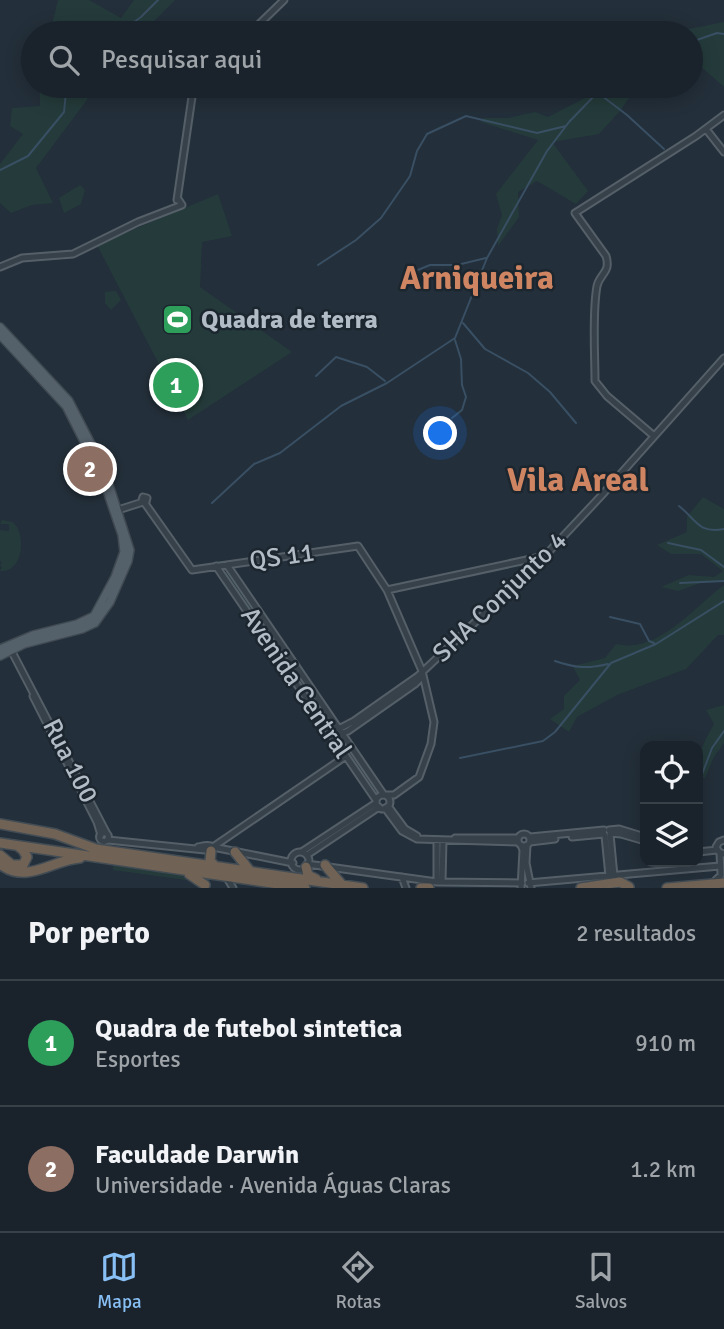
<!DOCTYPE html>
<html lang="pt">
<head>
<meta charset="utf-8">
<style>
  :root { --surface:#1a232c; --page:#232b34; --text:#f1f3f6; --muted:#9fa4a9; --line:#384048; --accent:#88bff4 }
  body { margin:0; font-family:Signika,sans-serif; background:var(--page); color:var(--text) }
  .controls { position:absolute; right:21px; bottom:21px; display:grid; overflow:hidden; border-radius:14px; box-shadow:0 4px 18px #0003 }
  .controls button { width:63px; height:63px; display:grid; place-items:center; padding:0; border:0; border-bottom:2px solid var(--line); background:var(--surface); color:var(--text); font:35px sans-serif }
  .you { position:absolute; left:441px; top:434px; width:24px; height:24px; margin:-18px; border:5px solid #fff; border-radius:50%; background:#1a73e8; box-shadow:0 0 0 10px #1a73e833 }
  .badge { display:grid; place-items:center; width:46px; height:46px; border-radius:50%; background:var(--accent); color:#fff; font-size:23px; font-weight:700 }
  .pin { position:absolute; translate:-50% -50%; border:4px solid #fff; box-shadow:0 2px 7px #0006 }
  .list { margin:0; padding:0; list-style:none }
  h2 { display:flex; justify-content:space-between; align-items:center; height:91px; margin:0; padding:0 28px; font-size:30px }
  h2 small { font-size:23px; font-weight:400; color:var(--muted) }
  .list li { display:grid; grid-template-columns:46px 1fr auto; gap:21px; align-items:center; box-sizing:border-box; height:126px; padding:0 28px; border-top:2px solid var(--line) }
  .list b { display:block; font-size:26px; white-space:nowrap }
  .list p { margin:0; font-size:23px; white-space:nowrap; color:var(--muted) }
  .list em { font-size:23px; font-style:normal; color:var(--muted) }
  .icon { flex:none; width:38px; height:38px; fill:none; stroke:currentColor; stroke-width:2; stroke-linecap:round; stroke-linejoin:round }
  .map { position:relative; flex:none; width:724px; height:888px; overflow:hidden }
  .search { position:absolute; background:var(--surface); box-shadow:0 4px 18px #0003; left:21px; right:21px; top:21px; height:77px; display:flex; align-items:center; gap:18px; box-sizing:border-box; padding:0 24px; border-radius:38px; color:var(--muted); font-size:26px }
  .sheet { height:343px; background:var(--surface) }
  nav { display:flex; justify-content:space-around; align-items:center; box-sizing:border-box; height:98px; border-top:2px solid var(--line); background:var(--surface); font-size:19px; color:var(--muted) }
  nav a { display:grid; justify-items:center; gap:4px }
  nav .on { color:var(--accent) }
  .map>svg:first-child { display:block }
</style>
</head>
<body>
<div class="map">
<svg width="724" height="888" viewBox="0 0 724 888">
  <rect width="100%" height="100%" fill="#232f3a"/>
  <path fill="#253b3b" d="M58 0H89L121 18 134 0H175L142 33H50Z
    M724 22V87L699 65H691V33H669Z
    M40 86H89L87 100 36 168 53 203 32 205 11 213 0 203V164L23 134 10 126 12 108 40 106Z
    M600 86H637L620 111 599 134 552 142 588 191 576 204 537 181 518 192 519 217 498 246 497 229 502 215 496 194 538 140 481 122 483 118H508L535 112 548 117 587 97Z
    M80 185 85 190 81 204 64 213 59 198Z
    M218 194 232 236 202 242 200 287 292 352 188 420 97 245Z
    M116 291 121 300 111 310 105 303V292Z
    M703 497 724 509V582L707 581 678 591 661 587 689 575 714 577 723 571 701 554H671L657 545 687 532V517Z
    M2 520 13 522C27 535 23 573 0 571L2 567 0 566 2 562 0 561V530L9 531V524H0Z
    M229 571 246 598 248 597V600L258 611 251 614 222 573Z
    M724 585V635H718L686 669 617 695 577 717 569 732 550 719 564 709V696L580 680 573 666 605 658 616 644C658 654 693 608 724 585Z
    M264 628H267L295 666 293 669H290L262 631Z
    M296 668 337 727 331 731 290 672Z
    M724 705V743L714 757 705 778 698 775C698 752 703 744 714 724L706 710Z
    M346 740 359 764 381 793 375 797 355 767 357 766 340 744Z
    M113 863 184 874 193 881 113 870Z"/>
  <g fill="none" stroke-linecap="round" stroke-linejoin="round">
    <path stroke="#394f63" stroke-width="2" d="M119 33 141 17 158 0
      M691 42 717 33 724 34
      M598 93 627 115 664 149
      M0 170 28 156 64 112 66 92 73 86
      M318 265 356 240 381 218 410 176 417 151 427 134 466 116 537 133 566 126
      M408 274 430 265H457L486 258
      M463 323 485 349 528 373 550 392 576 423
      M316 376 336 357 367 367 385 381
      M452 418 462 410 466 397 462 385 461 359 455 340
      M212 503 254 464 280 453 341 406 387 383 455 338 487 258 547 151 569 122 597 93 608 86
      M679 506C697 520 698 534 724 529
      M668 543 701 550 724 567
      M680 583 724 581
      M610 617 640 624 649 641 654 643
      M555 661C575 668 588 669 608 664
      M460 758 543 741 555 732 611 663 656 644 724 601
      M698 785 712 748 724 731"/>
    <defs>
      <path id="minor" d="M250 33 284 0
        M706 129 724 152
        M177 200 193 90 196 86
        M0 267 22 258 73 254 138 222 182 205 178 199
        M654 436 607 396 595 381C595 353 592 314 597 286 600 273 611 273 606 256L575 213 696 136 724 115
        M143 497 147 498 146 502 142 500Z
        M144 502 192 570 358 546 387 590 422 671 434 722 431 744 419 777 394 795H386
        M118 510 143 502
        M227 565 384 795
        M216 566 376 800
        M387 590 545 556
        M11 650 107 834
        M33 696 97 822 101 835
        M331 733 354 721 418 676 542 559 601 496 724 358
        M334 737 348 731 415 684 423 676
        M376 802a7 7 0 1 1 14 0a7 7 0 1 1-14 0Z
        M388 806 405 829 417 836
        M385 808 402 831 417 839 518 842
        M609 830 619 829 645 837
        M99.5 837a4.5 4.5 0 1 1 9 0a4.5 4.5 0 1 1-9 0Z
        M610 833 621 834 645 841
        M518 840a6 6 0 1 1 12 0a6 6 0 1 1-12 0Z
        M610 834 614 876
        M605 836 609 876
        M530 837 604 830
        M572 837 604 834
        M455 838H518
        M108 840 205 850
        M724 840 719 842 716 847 719 852 724 854
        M530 842 555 839
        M521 845 523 850 521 888
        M527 845 526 863 531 888
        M198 847C203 846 209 844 213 847L212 851 205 850V846
        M213 847 346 756
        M213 847 293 863
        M303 851 376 803
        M698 852 717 850
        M291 861a9 9 0 1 1 18 0a9 9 0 1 1-18 0Z
        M307 855 379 807
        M307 864 437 882 522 883
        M402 877 406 888
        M227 878 233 888
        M437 882V840
        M442 882 443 840
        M714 882 721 875 720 853
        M528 883 720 866"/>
      <path id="major" d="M0 327 69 401 104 469 130 550 128 561 110 602 95 623 82 629 24 644 0 656
        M0 335 66 406 103 479 122 535 124 552 115 577 94 616 77 624 33 635 0 649"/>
      <path id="highway" d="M0 824 55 834 96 849 363 888
        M0 843 305 888
        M211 851 210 861 215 866
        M235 852 250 871
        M0 855 12 865H23L27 857 23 850 18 846
        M0 864C26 885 52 860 80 858
        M325 865 342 885
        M306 867 308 875 316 879
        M189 874 205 885
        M421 888H429
        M581 888 620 882 629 887
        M667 888 724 883"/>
    </defs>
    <use href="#minor" stroke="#555f68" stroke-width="9"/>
    <use href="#major" stroke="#404a53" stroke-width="10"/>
    <use href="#highway" stroke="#424c55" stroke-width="12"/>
    <use href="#minor" stroke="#36414a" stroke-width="5"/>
    <use href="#major" stroke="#54606a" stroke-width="7"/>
    <use href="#highway" stroke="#706254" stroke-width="9"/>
  </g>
  <defs>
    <symbol id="stadium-square" viewBox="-11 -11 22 22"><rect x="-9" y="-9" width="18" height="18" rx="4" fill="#2e9e5b" stroke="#1c262f"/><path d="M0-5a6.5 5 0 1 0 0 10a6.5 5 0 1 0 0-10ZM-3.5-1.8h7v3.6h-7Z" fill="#fff"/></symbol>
  </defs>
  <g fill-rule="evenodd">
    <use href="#stadium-square" x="160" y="302" width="35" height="35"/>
  </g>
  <g text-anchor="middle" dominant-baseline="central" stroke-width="5" stroke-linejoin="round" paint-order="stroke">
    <g font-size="26" font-weight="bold" fill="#b2bcc6" stroke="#1c262f" text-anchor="start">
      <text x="201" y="320">Quadra de terra</text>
    </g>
    <g font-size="26" fill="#b2bcc6" stroke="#1c262f">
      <text transform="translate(282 557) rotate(-8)">QS 11</text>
      <text transform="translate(500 597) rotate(-44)">SHA Conjunto 4</text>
      <text transform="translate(296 683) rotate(56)">Avenida Central</text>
      <text transform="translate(70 761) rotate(63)">Rua 100</text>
    </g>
    <g font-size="33" font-weight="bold" fill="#d08562" stroke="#1c262f">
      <text x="477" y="278">Arniqueira</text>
      <text x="578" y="480">Vila Areal</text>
    </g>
  </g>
</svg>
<div class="controls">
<button><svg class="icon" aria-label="locate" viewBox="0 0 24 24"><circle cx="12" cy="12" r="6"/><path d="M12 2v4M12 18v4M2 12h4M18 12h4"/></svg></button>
<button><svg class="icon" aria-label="layers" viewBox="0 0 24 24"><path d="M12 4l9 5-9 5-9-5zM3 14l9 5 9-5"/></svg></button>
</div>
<div class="you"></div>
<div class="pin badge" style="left:176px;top:385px;background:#2e9e5b">1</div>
<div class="pin badge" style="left:90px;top:469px;background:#8d6e63">2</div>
<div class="search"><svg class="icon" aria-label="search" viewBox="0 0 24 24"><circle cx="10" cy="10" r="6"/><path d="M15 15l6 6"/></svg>Pesquisar aqui</div>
</div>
<section class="sheet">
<h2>Por perto<small>2 resultados</small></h2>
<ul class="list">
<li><span class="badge" style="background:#2e9e5b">1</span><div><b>Quadra de futebol sintetica</b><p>Esportes</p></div><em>910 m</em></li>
<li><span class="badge" style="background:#8d6e63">2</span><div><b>Faculdade Darwin</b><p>Universidade · Avenida Águas Claras</p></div><em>1.2 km</em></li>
</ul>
</section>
<nav>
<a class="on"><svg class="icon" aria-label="map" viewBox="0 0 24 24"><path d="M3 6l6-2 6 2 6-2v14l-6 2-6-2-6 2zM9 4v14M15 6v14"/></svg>Mapa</a>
<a><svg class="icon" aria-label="directions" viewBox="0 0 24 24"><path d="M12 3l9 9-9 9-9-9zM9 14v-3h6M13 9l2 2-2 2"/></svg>Rotas</a>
<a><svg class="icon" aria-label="saved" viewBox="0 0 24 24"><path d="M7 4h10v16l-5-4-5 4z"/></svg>Salvos</a>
</nav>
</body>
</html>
